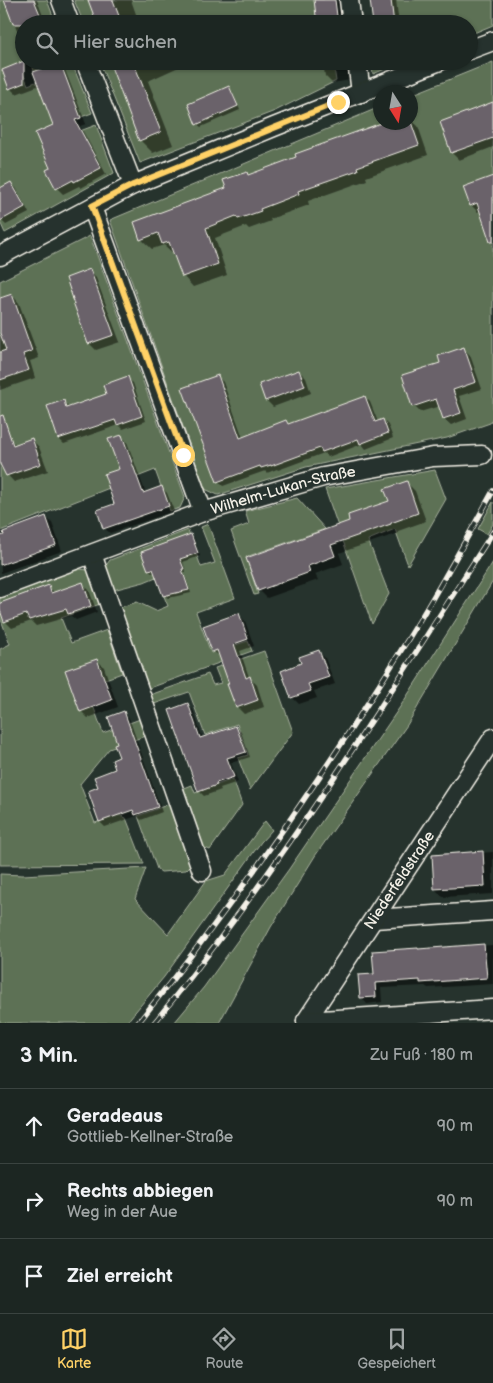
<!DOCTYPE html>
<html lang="de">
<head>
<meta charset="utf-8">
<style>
  :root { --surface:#1c2622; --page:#252e2a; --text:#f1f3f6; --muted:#a0a5a5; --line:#3a4340; --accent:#ffd166 }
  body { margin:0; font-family:"Balsamiq Sans",sans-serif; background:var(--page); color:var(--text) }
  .compass { position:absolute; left:373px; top:85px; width:45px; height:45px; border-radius:50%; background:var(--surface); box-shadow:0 1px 4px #0004; rotate:169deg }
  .stop { position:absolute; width:15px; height:15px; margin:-11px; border:4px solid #ffd166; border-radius:50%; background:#fff }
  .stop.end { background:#ffd166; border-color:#fff; box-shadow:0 1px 5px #0008 }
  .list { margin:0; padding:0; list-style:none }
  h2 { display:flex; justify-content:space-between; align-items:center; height:65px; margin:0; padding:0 20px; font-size:21px }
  h2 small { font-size:16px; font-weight:400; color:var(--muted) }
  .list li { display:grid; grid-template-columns:32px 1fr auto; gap:15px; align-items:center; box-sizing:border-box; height:75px; padding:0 20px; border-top:1px solid var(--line) }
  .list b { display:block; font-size:19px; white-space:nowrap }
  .list p { margin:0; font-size:16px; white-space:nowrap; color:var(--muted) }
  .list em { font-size:16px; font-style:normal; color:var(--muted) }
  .icon { flex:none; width:28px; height:28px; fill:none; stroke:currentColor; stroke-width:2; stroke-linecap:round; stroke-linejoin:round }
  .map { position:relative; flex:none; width:493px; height:1023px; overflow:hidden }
  .search { position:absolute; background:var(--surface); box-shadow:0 1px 4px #0004; left:15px; right:15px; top:15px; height:55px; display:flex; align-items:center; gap:12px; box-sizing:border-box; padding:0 18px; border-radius:28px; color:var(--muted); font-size:19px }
  .sheet { height:290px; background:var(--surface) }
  nav { display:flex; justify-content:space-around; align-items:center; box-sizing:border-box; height:70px; border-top:1px solid var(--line); background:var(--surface); font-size:14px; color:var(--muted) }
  nav a { display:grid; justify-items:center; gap:2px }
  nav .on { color:var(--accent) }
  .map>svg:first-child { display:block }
</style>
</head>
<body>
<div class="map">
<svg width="493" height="1023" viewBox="0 0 493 1023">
  <rect width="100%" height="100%" fill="#26332d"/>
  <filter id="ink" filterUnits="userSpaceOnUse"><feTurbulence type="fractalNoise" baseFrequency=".02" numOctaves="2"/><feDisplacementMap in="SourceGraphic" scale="10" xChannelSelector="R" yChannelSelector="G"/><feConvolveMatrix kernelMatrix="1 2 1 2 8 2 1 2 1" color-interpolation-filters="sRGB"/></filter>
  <g filter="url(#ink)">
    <path fill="#5d7154" stroke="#a8b19e" d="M0 0H47L56 24H24V61L19 63 28 85 38 81 33 68 51 61H71L92 113 51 128 56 140 96 125 114 173 5 233 0 222Z
      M74 0H324L327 24H84Z
      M378 0H493V25L469 35V24H382Z
      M99 61H333L336 81 275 111 140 163Z
      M371 61H405L373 74Z
      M493 62V417L490 423 447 438 306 467 218 495 205 489 110 220 380 107V122H410L411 95Z
      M90 236 185 497 180 508 170 511 155 470 0 531V281Z
      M435 470 446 499 408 565 395 529 368 540 389 594 372 624 325 489Z
      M297 498 325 529 246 557 258 594 254 595 231 531 249 524 245 511Z
      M493 502V524L487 534 478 529Z
      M208 524 235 598 196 612 211 653 248 641 252 651 147 689 118 608 137 602 156 611 168 606 156 577 144 582 113 590 104 568 110 560 188 530 201 567 215 563 201 527Z
      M493 562V581L407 725 315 856 271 927 219 1023H174L204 987 289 869 400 707Z
      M80 569 88 570 100 604 61 618 71 643 107 630 122 673 86 686 103 733 140 719 145 736 109 749 80 784 95 823 119 815 126 818 144 864 0 865V649L10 644 0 617V598Z
      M264 651 293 732 250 790 238 758 248 755 237 724 205 735 189 692 154 704 150 695 208 674 213 685 221 683 215 668Z
      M233 779 242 805 210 850 203 847 182 789 192 785 195 793Z
      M172 803 193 863 186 870 161 872 157 869 138 816Z
      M265 821 272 830 261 842 164 977 126 1023H0V874L23 875 146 868 135 899 168 934 206 881 225 875Z"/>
    <path fill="#0007" d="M5 0H37L46 24H24V47Z
      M90 0H131L137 17 131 19 133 24H98Z
      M315 0H339L343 24H318Z
      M371 0H396L399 24H375Z
      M27 61H58L65 70 86 124 80 126 106 174 81 188 79 186 63 194 57 188 51 169 55 126 40 85 16 94 10 88 3 71Z
      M111 61H184L185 64 148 81 173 145 153 153 140 140Z
      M323 61H348L351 80 332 83 325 76Z
      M228 88 232 91 240 110 201 127 197 124Z
      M493 104V147L459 160 452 153 442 123Z
      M410 119 418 126 428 155 366 177 367 180 308 201 309 205 270 219 271 221 249 229 246 226 215 238 227 275 193 287 183 276 174 254 164 245 152 249 141 239 228 189 246 173 249 176 410 122Z
      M493 177V246L481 211 478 212 471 205Z
      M11 184 16 188 29 213 6 225 1 220 0 221V190Z
      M89 271 96 278 120 342 96 350 89 343Z
      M12 295 19 303 39 358 30 361 35 378 0 390V298L4 296 6 298Z
      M464 349 470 355 482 389 459 396 467 419 451 425 444 419 440 406 420 412 414 406 442 364Z
      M299 371 306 378 311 393 273 407 266 400Z
      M218 377 223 382 243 438 286 421 290 425 365 397 370 402 378 422 383 420 388 425 393 438 366 449 362 444 328 457 324 453 278 470 277 469 267 473 265 471 223 486 218 481Z
      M127 378 133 383 146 421 123 429 119 425 64 444 59 439 64 402 70 408 108 395Z
      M122 436 127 442 146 494 162 488 167 493 174 511 110 533 104 528 116 504 120 470Z
      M10 439 16 445 32 440 39 447 48 471 14 482 0 467 2 462 0 455V442Z
      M406 482 415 491 426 521 398 531 399 533 339 553 343 564 315 574 318 580 267 598 259 590 390 502Z
      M46 517 52 523 62 551 1 573 0 533Z
      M191 535 194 538 200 556 183 562 186 572H184L191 593 168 598 164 595 156 572 152 573 149 570Z
      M83 584 89 590 97 612 76 620 71 616 36 626 31 621 12 628 5 621 0 604 48 587 55 593Z
      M238 614 245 621 254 646 240 651 249 677 257 685 264 707 244 714 237 707 221 657 213 651Z
      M318 651 325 658 335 684 314 691 317 698 299 704 292 697 302 664Z
      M97 660 104 667 118 707 88 718 81 711Z
      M188 705 193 710 203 739 236 727 241 732 250 757 231 763 238 782 220 788 221 790 204 796 199 791Z
      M124 713 129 718 162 812 141 820 137 816 105 827 100 822 90 792 100 788 117 770 120 758 118 743Z
      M493 852V894L443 897 435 889 433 856Z
      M493 945V984L428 988 425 986 381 988 382 1002 367 1004 361 997 375 975 419 950Z"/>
    <path fill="#6a626b" stroke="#f4f1e8" d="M4 0H34L44 24H13Z
      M88 0H113L122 24H97Z
      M314 0H335L338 24H317Z
      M370 0H391L394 24H373Z
      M24 61V83L9 89 2 70Z
      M109 61H133L161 132 139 141Z
      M60 62 81 118 75 120 101 168 74 182 73 180 56 189 46 170 50 168 35 133 53 125 33 72Z
      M229 86 238 106 196 125 188 104Z
      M493 102V138L451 153 440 122Z
      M384 122H411L419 145 357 167 358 170 298 191 299 194 260 209 261 211 238 219 236 216 206 228 218 264 182 277 169 242 162 244 158 233 140 240 134 222 226 188 223 180 247 172 248 175 296 157 295 154Z
      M493 176V242H490L477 203 470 206 463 187Z
      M11 182 25 207 0 221V188Z
      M90 269 114 335 88 344 72 299H73L66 278Z
      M12 294 32 351 23 354 29 370 0 380V352L6 350 0 333V298Z
      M464 347 476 382 453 390 461 413 443 419 436 399 412 407 402 375 440 363 438 356Z
      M299 370 305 386 265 401 259 384Z
      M218 375 240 438 286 420 288 424 365 396 375 422 383 419 388 433 360 444 358 439 322 452 320 448 271 466V465L261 468 260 466 217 482 182 388Z
      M128 376 142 416 117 425 115 420 58 439 47 406 64 400 66 408 106 394 103 385Z
      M3 415 13 445 32 438 41 464 6 476 0 464V416Z
      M122 435 143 493 162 486 169 506 103 529 97 510 114 504 104 474 119 469 108 439Z
      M407 481 418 513 391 523V524L331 545 335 556 308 566 310 572 258 591 246 558 349 521 348 515 389 501 384 489Z
      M46 516 56 545 0 565V536L4 535 3 532Z
      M191 534 198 553 180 559 184 569H182L189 590 163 596 153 569 148 570 141 552Z
      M83 582 91 606 68 614 66 609 29 620 26 614 4 622 0 610V603L49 585 51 593Z
      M239 613 248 639 234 644 246 678 250 676 258 700 236 708 227 684H229L217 650 212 652 203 626Z
      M319 650 329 677 308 684 311 691 291 698 281 671 301 663 299 657Z
      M97 659 112 700 80 712 65 670Z
      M188 703 200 738 236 726 246 752 227 758 234 777 216 783 217 785 198 792 169 710Z
      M124 711 158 807 135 815 133 810 99 822 88 791 98 787 94 777 115 769 112 760 119 757 114 744 117 743 108 717Z
      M483 851 485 886 434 889 432 855Z
      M484 944 487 978 420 983V980L375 983 376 997 360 998 358 975 374 974 372 951 418 948V949Z"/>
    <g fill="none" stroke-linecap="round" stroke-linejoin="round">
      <defs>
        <g id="minor">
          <path d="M61 0 70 24"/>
          <path d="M349 0 352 24"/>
          <path d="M469 50 493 41"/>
          <path d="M85 61 133 185"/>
          <path d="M357 61 361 93"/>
          <path d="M92 207 203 512"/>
          <path d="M0 256 133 185 274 127 440 61"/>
          <path d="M92 554 202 871"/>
          <path id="s1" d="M0 588 203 512 323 477 433 457 482 455"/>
          <path d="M374 919 493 911"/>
          <path id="s2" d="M306 1021 493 738"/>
          <path d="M306 1021 493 1009"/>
        </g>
      </defs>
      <use href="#minor" stroke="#f4f1e8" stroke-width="21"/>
      <use href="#minor" stroke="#26332d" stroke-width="18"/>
      <defs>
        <path id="rail" d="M138 1023C237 900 327 771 410 636 439 589 466 540 493 491
          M154 1023C280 869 386 699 493 532"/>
      </defs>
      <use href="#rail" stroke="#f4f1e8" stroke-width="5.5"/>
      <use href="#rail" stroke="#26332d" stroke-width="4" stroke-dasharray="11" stroke-linecap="butt"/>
    </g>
  </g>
  <g fill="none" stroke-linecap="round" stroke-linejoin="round" filter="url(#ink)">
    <path stroke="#ffd166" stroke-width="6" d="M183 455 92 206 133 185 338 102"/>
  </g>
  <g text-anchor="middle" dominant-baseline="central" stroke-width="4" stroke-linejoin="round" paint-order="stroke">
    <g font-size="15" fill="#f4f1e8" stroke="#26332d">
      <text stroke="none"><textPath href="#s1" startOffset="300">Wilhelm-Lukan-Straße</textPath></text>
      <text stroke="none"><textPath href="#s2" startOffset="169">Niederfeldstraße</textPath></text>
    </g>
  </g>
</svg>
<svg class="compass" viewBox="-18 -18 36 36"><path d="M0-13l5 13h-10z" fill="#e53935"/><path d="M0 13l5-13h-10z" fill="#a0a5a5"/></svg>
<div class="stop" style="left:183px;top:455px"></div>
<div class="stop end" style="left:338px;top:102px"></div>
<div class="search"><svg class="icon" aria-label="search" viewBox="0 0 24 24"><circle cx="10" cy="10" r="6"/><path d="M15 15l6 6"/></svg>Hier suchen</div>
</div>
<section class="sheet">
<h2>3 Min.<small>Zu Fuß · 180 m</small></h2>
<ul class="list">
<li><svg class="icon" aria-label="ahead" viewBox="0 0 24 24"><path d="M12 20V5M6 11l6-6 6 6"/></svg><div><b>Geradeaus</b><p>Gottlieb-Kellner-Straße</p></div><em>90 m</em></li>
<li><svg class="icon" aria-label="right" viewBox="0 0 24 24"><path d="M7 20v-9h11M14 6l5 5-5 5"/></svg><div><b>Rechts abbiegen</b><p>Weg in der Aue</p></div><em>90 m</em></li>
<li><svg class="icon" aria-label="arrive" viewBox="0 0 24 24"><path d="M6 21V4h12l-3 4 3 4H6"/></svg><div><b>Ziel erreicht</b></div></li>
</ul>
</section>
<nav>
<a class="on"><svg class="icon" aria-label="map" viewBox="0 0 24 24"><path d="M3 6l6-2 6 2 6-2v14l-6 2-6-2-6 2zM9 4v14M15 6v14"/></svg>Karte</a>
<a><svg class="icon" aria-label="directions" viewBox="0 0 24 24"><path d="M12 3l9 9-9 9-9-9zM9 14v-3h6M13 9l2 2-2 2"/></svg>Route</a>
<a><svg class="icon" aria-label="saved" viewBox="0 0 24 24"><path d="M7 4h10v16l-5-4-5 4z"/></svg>Gespeichert</a>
</nav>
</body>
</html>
